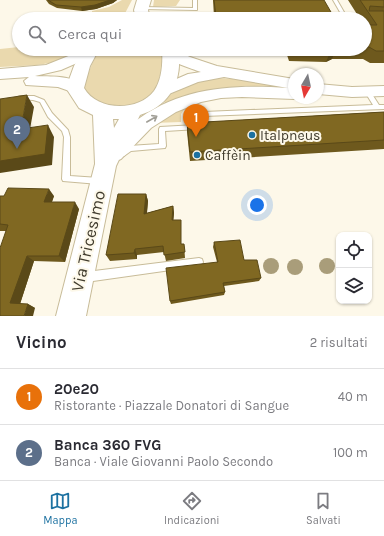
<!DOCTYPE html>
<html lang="it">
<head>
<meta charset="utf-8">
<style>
  :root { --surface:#fff; --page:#f7f7f7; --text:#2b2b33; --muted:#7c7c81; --line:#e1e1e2; --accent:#1c71a1 }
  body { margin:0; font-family:Karla,sans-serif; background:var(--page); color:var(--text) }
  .controls { position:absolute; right:12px; bottom:12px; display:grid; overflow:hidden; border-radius:8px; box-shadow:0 1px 3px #0004 }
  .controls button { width:36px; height:36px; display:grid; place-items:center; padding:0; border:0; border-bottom:1px solid var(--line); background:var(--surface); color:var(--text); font:20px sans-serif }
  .compass { position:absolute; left:288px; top:68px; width:36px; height:36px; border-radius:50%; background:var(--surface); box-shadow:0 1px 3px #0004; rotate:189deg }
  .you { position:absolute; left:257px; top:205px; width:14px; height:14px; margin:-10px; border:3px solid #fff; border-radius:50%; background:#1a73e8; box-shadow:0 0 0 6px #1a73e833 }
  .badge { display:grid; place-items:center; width:26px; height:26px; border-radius:50%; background:var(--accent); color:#fff; font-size:13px; font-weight:700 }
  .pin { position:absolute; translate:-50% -33px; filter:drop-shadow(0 1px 2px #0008) }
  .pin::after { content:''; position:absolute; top:21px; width:14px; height:12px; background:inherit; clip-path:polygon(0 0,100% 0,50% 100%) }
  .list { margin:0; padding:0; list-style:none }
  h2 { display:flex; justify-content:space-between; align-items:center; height:52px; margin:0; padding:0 16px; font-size:17px }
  h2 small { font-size:13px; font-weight:400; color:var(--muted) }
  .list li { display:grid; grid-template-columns:26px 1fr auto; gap:12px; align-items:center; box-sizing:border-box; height:56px; padding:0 16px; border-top:1px solid var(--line) }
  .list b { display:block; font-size:15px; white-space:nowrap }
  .list p { margin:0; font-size:13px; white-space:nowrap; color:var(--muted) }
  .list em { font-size:13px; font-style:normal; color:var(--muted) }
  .icon { flex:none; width:22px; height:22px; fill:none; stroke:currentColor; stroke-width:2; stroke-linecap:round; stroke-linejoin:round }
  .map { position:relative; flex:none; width:384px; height:316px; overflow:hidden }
  .search { position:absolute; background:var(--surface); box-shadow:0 1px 3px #0004; left:12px; right:12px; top:12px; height:44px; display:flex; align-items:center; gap:10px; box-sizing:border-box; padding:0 14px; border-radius:22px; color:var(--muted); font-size:15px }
  .sheet { height:164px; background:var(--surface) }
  nav { display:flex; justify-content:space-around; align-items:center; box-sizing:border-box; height:56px; border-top:1px solid var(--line); background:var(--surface); font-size:11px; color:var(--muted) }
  nav a { display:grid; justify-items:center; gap:2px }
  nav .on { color:var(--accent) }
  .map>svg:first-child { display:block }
</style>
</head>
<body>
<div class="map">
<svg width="384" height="316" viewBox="0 0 384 316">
  <rect width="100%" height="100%" fill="#fdf8e9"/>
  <path fill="#ead9ae" d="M122 0H132L122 19H92V11L109 7Z
    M154 0H180L176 6 153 7Z
    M161 12 178 14 180 18 184 19H215H152V14Z
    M19 47V49H78C57 68 27 65 0 67V49Z
    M99 49H162L163 55C161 66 161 82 154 91 142 109 113 110 96 100 91 97 87 95 85 89 84 81 95 57 99 49Z
    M219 78C232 79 275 82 284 90L166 104 164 102C176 85 200 81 219 78Z
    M187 105 181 114V122L153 123Z"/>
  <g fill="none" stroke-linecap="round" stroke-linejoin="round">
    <defs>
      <path id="lane" d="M193 0H197V10L142 9 140 8 142 7 193 8Z
        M333 0H337L348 19H344Z
        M368 90 370 91 379 105H384V109L204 116 201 114 204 112 373 105 365 92Z
        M20 96H34L44 100 52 113 68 130 70 137V176L99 178 102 179 103 181 102 183 99 184 63 181 62 179 64 137 62 131 48 117 40 102 33 100 18 99V97Z
        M196 125 199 127 198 129 165 131 166 146 165 148 131 151 124 156 122 155 121 153 127 147 129 146 159 144V129L160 127Z
        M199 258 202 259 203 262 202 265 199 266 86 282 83 280 81 277 83 274 86 272Z"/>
      <path id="secondary" d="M86 49 93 50 95 53 93 56 61 70 35 76C49 77 75 74 83 88L81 92 75 93 58 87 26 85 24 81 29 77 0 79V69L46 65Z
        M173 49 190 57 217 66 294 79V98H299L294 99 242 97 221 98 201 102 176 112 151 128 121 159 114 162 107 159 104 154C111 142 122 132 133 123 179 87 232 84 288 88L224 77 198 82 164 96 158 95 156 91 158 87 188 74 201 72C190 68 171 63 164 53L166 50Z
        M318 84 352 87 384 86V96L352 97 318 94Z"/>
      <path id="primary" d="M137 0H151L148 10 150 19H136L134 10Z
        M83 49H99L90 66 84 88C97 111 138 112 154 91 162 80 163 62 162 49H178C183 80 171 105 140 115L116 166 86 316H56L95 164 93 115 79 108 66 88 74 66ZM113 119H119L114 128Z"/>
    </defs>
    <use href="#lane" stroke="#c8bc99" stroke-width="2"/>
    <use href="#secondary" stroke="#c8bc99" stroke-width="2"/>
    <use href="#primary" stroke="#c8bc99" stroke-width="2"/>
    <use href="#lane" fill="#fff" fill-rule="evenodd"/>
    <use href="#secondary" fill="#fff" fill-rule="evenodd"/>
    <use href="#primary" fill="#fff" fill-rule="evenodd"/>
  </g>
  <g fill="#a99d7a">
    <circle cx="271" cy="266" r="8"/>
    <circle cx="327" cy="266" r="8"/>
    <circle cx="295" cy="267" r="8"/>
  </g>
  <path fill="#6e591d" d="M46 0H117L113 3 96 9 82 11 57 8 49 4Z
    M213 0H324L214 17Z
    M348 0H384V63H370L363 59H332L326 62 289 61 287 55H262L261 49H251H365V19H360Z
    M384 112V149L190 161 187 132V123Z
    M146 194 148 201 147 213 173 206 174 213 173 220 181 226V244H184L185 258 166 261 164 252 137 255V259L110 261 106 255Z
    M0 196H54L52 202 79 209 65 262 34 261 20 304H28L35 308 0 316 6 231H0Z
    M214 242 244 260 261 278 259 281 224 286 225 292 224 295 171 304 170 301 217 262 213 247Z"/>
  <path fill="#5a4918" d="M110 0H117L113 3 96 9 82 11 81 7Z
    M333 49H336L332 59 326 62 331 50Z
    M27 95 34 107 28 140 21 129Z
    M48 125 54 137 52 165 0 173V161Z
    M49 189 54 196 49 209 44 202Z
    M146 194 148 201 146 221 144 214Z
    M75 202 79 209 65 262 59 256Z
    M173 206 174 213 173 226 172 220Z
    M135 249 137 255V259L134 253Z
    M27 256 34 261 19 307 10 303Z
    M28 304 35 308 33 316H24Z"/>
  <path fill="#806822" stroke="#5a4918" d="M48 0H110L95 5 81 7 56 5Z
    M214 0H324L335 19H206V17H216Z
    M360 0H384V7L370 6 369 11H384V51H376L369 47H365V25H377Z
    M293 49H333L331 50Z
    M27 95 21 129 48 125 45 154 0 161V99Z
    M384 112V140L190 152 187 123Z
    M8 188 49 189 44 202H75L59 256H27L10 303 28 304 24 316H0V248L8 225 0 224V196H4Z
    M118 194H146L144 214 173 206 172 220H181V244H184L185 252 164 255 163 246 135 249 134 253 106 255Z
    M240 240 244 260H257L261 278 223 283 225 292 170 301 166 268 218 262 214 242Z"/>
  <defs><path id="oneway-shaft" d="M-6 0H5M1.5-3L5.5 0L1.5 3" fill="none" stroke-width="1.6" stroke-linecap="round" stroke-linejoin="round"/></defs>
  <use stroke="#a09e96" href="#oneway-shaft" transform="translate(152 119) rotate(-30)"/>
  <g fill="#1c71a1" stroke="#fdf8e9" stroke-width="1.5">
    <circle cx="252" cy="135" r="4"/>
    <circle cx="197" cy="155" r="4"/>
  </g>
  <g text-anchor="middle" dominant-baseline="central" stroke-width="4" stroke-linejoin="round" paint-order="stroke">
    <g font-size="14" fill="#413c2e" stroke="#fdf8e9" text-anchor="start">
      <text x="260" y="135">Italpneus</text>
      <text x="205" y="155">Caffèin</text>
    </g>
    <g font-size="17" fill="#413c2e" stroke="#fdf8e9">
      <text transform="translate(88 241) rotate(-77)">Via Tricesimo</text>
    </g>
  </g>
</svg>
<div class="controls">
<button><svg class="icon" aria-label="locate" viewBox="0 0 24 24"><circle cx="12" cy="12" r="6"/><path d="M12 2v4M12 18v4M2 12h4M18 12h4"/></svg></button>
<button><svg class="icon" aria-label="layers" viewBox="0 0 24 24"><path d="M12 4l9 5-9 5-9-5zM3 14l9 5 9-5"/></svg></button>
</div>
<svg class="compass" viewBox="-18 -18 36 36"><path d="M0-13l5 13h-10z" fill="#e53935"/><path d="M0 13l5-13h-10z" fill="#7c7c81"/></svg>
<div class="you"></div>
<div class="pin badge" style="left:196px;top:137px;background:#e8710a">1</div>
<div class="pin badge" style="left:17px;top:149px;background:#5c6f8a">2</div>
<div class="search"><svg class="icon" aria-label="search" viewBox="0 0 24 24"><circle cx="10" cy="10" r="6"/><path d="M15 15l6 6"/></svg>Cerca qui</div>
</div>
<section class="sheet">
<h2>Vicino<small>2 risultati</small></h2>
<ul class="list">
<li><span class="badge" style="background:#e8710a">1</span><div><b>20e20</b><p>Ristorante · Piazzale Donatori di Sangue</p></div><em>40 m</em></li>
<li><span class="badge" style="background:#5c6f8a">2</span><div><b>Banca 360 FVG</b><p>Banca · Viale Giovanni Paolo Secondo</p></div><em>100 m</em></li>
</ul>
</section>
<nav>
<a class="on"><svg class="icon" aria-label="map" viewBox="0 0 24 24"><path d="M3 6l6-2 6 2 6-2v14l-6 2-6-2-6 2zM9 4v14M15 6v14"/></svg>Mappa</a>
<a><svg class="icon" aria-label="directions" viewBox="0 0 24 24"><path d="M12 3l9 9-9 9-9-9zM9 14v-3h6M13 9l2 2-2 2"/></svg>Indicazioni</a>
<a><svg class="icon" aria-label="saved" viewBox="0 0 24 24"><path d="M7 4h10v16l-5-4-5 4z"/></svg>Salvati</a>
</nav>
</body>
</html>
